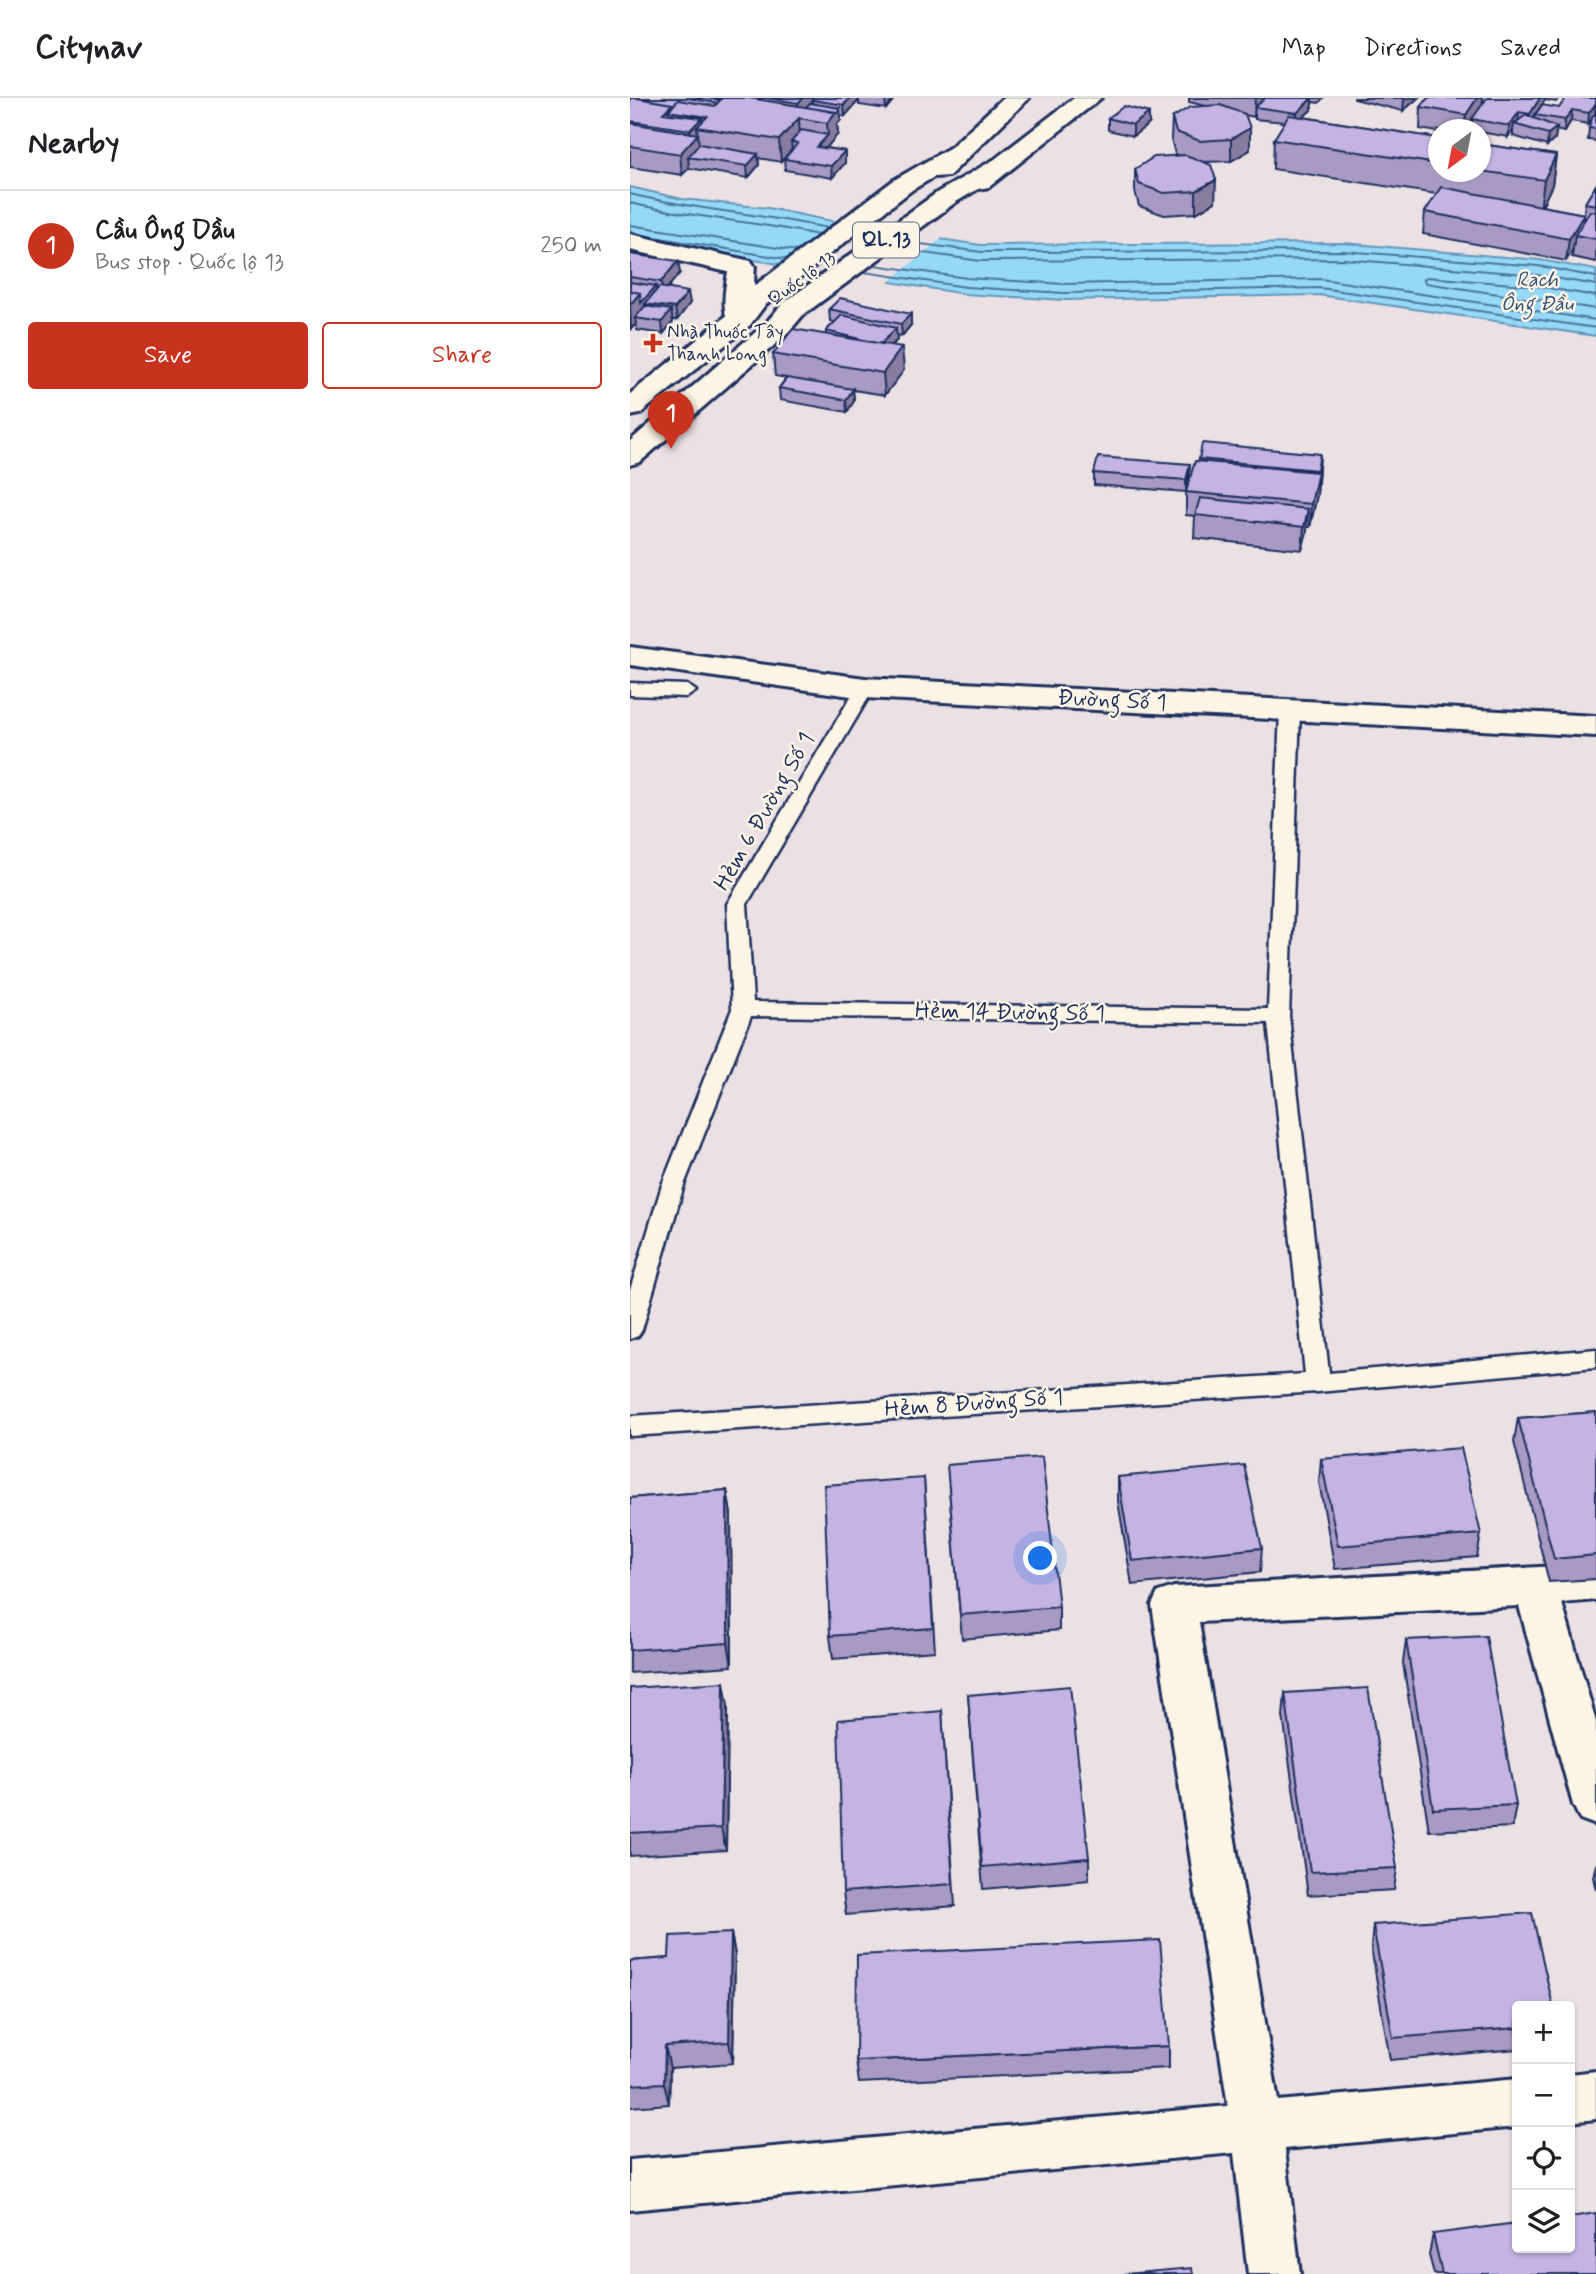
<!DOCTYPE html>
<html lang="en">
<head>
<meta charset="utf-8">
<style>
  :root { --surface:#fff; --page:#f6f6f6; --text:#202124; --muted:#757577; --line:#e0e0e0; --accent:#c8321e }
  body { margin:0; font-family:Mynerve,sans-serif; background:var(--page); color:var(--text) }
  .controls { position:absolute; right:21px; bottom:21px; display:grid; overflow:hidden; border-radius:7px; box-shadow:0 2px 5px #0004 }
  .controls button { width:63px; height:63px; display:grid; place-items:center; padding:0; border:0; border-bottom:2px solid var(--line); background:var(--surface); color:var(--text); font:35px sans-serif }
  .compass { position:absolute; left:798px; top:21px; width:63px; height:63px; border-radius:50%; background:var(--surface); box-shadow:0 2px 5px #0004; rotate:212deg }
  .you { position:absolute; left:411px; top:1461px; width:24px; height:24px; margin:-18px; border:5px solid #fff; border-radius:50%; background:#1a73e8; box-shadow:0 0 0 10px #1a73e833 }
  .badge { display:grid; place-items:center; width:46px; height:46px; border-radius:50%; background:var(--accent); color:#fff; font-size:23px; font-weight:700 }
  .pin { position:absolute; translate:-50% -58px; filter:drop-shadow(0 2px 4px #0008) }
  .pin::after { content:''; position:absolute; top:37px; width:24px; height:21px; background:inherit; clip-path:polygon(0 0,100% 0,50% 100%) }
  .list { margin:0; padding:0; list-style:none }
  h2 { display:flex; justify-content:space-between; align-items:center; height:91px; margin:0; padding:0 28px; font-size:30px }
  h2 small { font-size:23px; font-weight:400; color:var(--muted) }
  .list li { display:grid; grid-template-columns:46px 1fr auto; gap:21px; align-items:center; box-sizing:border-box; height:112px; padding:0 28px; border-top:2px solid var(--line) }
  .list b { display:block; font-size:26px; white-space:nowrap }
  .list p { margin:0; font-size:23px; white-space:nowrap; color:var(--muted) }
  .list em { font-size:23px; font-style:normal; color:var(--muted) }
  .actions { display:flex; gap:14px; padding:21px 28px }
  .actions a { flex:1; padding:16px 0; border:2px solid var(--accent); border-radius:7px; text-align:center; font-size:24px; color:var(--accent) }
  .actions .main { background:var(--accent); color:#fff }
  .icon { flex:none; width:38px; height:38px; fill:none; stroke:currentColor; stroke-width:2; stroke-linecap:round; stroke-linejoin:round }
  .map { position:relative; flex:none; width:966px; height:2176px; overflow:hidden }
  header { display:flex; align-items:center; gap:42px; box-sizing:border-box; height:98px; padding:0 35px; background:var(--surface); border-bottom:2px solid var(--line) }
  header strong { font-size:33px }
  nav { display:flex; gap:38px; margin-inline-start:auto; font-size:24px }
  main { display:flex }
  aside { flex:1; background:var(--surface) }
  .map>svg:first-child { display:block }
</style>
</head>
<body>
<header>
<strong>Citynav</strong>
<nav><a>Map</a><a>Directions</a><a>Saved</a></nav>
</header>
<main>
<aside>
<h2>Nearby<small></small></h2>
<ul class="list">
<li><span class="badge">1</span><div><b>Cầu Ông Dầu</b><p>Bus stop · Quốc lộ 13</p></div><em>250 m</em></li>
</ul>
<div class="actions"><a class="main">Save</a><a>Share</a></div>
</aside>
<div class="map">
<svg width="966" height="2176" viewBox="0 0 966 2176">
  <rect width="100%" height="100%" fill="#ebe1e4"/>
  <filter id="ink" filterUnits="userSpaceOnUse"><feTurbulence type="fractalNoise" baseFrequency=".0143" numOctaves="2"/><feDisplacementMap in="SourceGraphic" scale="14" xChannelSelector="R" yChannelSelector="G"/><feConvolveMatrix kernelMatrix="1 2 1 2 8 2 1 2 1" color-interpolation-filters="sRGB"/></filter>
  <g filter="url(#ink)">
    <path fill="#95d9f7" stroke="#6495ba" stroke-width="2" d="M0 89 52 101 138 110 241 131 351 147 713 145 910 162 966 172V238L689 197 434 202 335 196 0 142Z"/>
    <path fill="#ebe1e4" d="M208 121 241 128 313 139 254 188 146 169Z"/>
    <g fill="none" stroke-linecap="round" stroke-linejoin="round">
      <path stroke="#4c739b" stroke-width="2" d="M0 96C65 112 132 116 198 130
        M0 105C62 120 126 123 188 137
        M0 127 167 153
        M18 138 157 161
        M275 144 352 154 713 153 908 168 966 179
        M265 151 351 163 713 161 907 177 966 187
        M244 167 337 180 434 186 691 181 966 222
        M234 174 336 189 434 195 690 190 966 230
        M966 198 906 188 797 179 793 182 796 185 966 211"/>
      <defs>
        <path id="lane" d="M235 584 244 590 117 806 123 904 638 911 650 612 653 608H667L670 612 659 918 699 1275 966 1251V1269L688 1294 0 1338V1318L675 1276 638 925 121 918 54 1087 12 1232 8 1238 0 1241V1192L32 1087 102 911 97 806 226 590Z
          M0 585 57 587 66 593 57 599 0 597Z"/>
        <path id="street" d="M0 136 121 163 125 169C123 183 126 218 120 227H100C91 213 95 190 98 174L0 152Z
          M0 549 235 580 966 618V638L235 600 0 567Z
          M966 1466V1502L932 1505 966 1624V1727L950 1721 943 1707 889 1508 569 1524 648 2003 887 1981V2029L655 2051 670 2176H618L604 2055 0 2112V2062L598 2008 522 1507 528 1494 544 1489Z
          M966 1973V2021L940 2024V1976Z"/>
        <path id="highway" d="M373 0H399L319 78 304 79 282 92 135 207 120 227 10 316 0 318V296L100 215 115 195 264 82 321 49Z
          M444 0H471L359 89 348 91 326 104 173 217 156 237 10 364 0 367V343L136 225 153 205 308 94 365 61Z"/>
      </defs>
      <use href="#lane" stroke="#1b2f5e" stroke-width="5"/>
      <use href="#street" stroke="#1b2f5e" stroke-width="6"/>
      <use href="#highway" stroke="#1b2f5e" stroke-width="6"/>
      <use href="#lane" fill="#fcf5e5" fill-rule="evenodd"/>
      <use href="#street" fill="#fcf5e5" fill-rule="evenodd"/>
      <use href="#highway" fill="#fcf5e5" fill-rule="evenodd"/>
    </g>
    <path fill="#a99ac3" stroke="#1b2f5e" stroke-width="2" d="M0 0H265L256 11 229 7V2L215 18H211V22L207 26 208 36 199 46 197 50 215 53V65L202 80 155 72 154 61 155 59 151 64 128 60 129 67 118 80 59 70 52 77 0 69Z
      M559 0H693L689 5 682 4V11L673 19 808 40V74H850V46L926 57 922 87 912 108 954 116 953 124 955 105 966 87V164L942 159 943 151 936 163 793 136 795 114 807 96 643 71 644 41 655 24 625 21V18L624 19 615 17 620 52 601 63 574 64 585 104 566 115 534 117 509 108 505 93V71L551 58 545 56 541 41 542 20 576 8 559 4Z
      M724 0H788L773 13 724 1Z
      M853 0 852 7 857 0H929L926 4 915 2 903 20H905V17L929 10 935 2V0H966V43L958 42 959 30 962 20 958 26 941 23 934 34 926 32 925 41 917 48 883 38V32L878 39 850 34V32H841L842 26 838 32H808V34L790 31 791 9Z
      M478 20 519 26 503 38 478 32Z
      M0 156 50 175 37 190 60 205 47 222H42L43 224 33 236 7 232 6 226 1 231H0Z
      M199 211 281 227 272 238 267 237V242L262 248 274 272 255 297 223 292 224 303 217 314 150 302 149 290 156 280 145 278 143 256 196 236V233L205 224 200 223Z
      M690 356 687 397 680 429H677L672 452 564 440 565 418 556 417V394L569 361Z
      M560 366 559 378 556 394 464 387V375Z
      M966 1314V1481L919 1484 884 1344 888 1320Z
      M691 1361 851 1436 847 1459 705 1471 689 1384Z
      M488 1379 632 1450 630 1474 502 1487 488 1403Z
      M294 1380 305 1553 203 1561 200 1538Z
      M319 1391 429 1509V1532L332 1541Z
      M97 1392 101 1416 102 1568 0 1575V1400Z
      M776 1542 886 1707 882 1729 799 1733 773 1565Z
      M0 1590 98 1608 96 1752 0 1758Z
      M655 1595 767 1770 764 1792 678 1797 653 1618Z
      M338 1597 459 1760V1782L353 1791Z
      M312 1613 325 1808 216 1817 213 1794Z
      M966 1766V1792L963 1779Z
      M743 1827 887 1908V1951L760 1962 741 1849Z
      M101 1835 105 1857 103 1965 40 1970 39 2006 0 2009V1863L39 1860Z
      M539 1948V1970L229 1985 226 1963Z
      M803 2136 966 2176H804L799 2157Z"/>
    <path fill="#897d9f" stroke="#1b2f5e" stroke-width="2" d="M173 0H194L182 2 183 13 170 20 168 5Z
      M220 0H228L229 2 215 18 214 7Z
      M255 0H265L256 11Z
      M625 0H642L625 9 624 19Z
      M682 0V11L666 26 667 15Z
      M777 0H788L773 13 774 2Z
      M847 0H853L852 11 842 21V26L838 32H834L836 17Z
      M910 0H915V2L898 27 900 16Z
      M966 5 965 16 958 26 959 15Z
      M210 10 211 22 207 26 208 36 188 60 187 49 198 37 197 25Z
      M942 12 941 23 934 34 935 22Z
      M889 14 888 25 884 26 883 32 878 39 879 28Z
      M519 15V26L503 38V27Z
      M72 20 73 30 67 29 70 58 58 59 59 70 52 77 50 56 61 43 60 32Z
      M169 20 170 42 161 44 162 51 151 64 149 42Z
      M927 29 925 41 917 48 918 36Z
      M620 30V52L601 63V41Z
      M215 53V65L202 80 201 68Z
      M128 56 129 67 118 80 117 68Z
      M926 57 922 87 910 112 914 82Z
      M586 82 585 104 566 115V93Z
      M954 116 951 138 945 137 943 151 936 163 939 141Z
      M48 163 50 175 33 195 31 184Z
      M26 188 27 200 15 206 16 213 5 220 6 226 1 231 0 207 10 195Z
      M58 194 60 205 47 222 45 210Z
      M41 212 43 224 33 236 32 224Z
      M281 216V227L272 238 271 226Z
      M266 230 267 242 251 258 250 246Z
      M272 249 274 272 255 297 253 275Z
      M223 291 224 303 217 314 216 302Z
      M690 356 687 397 680 429 681 406 686 386 687 372Z
      M560 366 559 378 556 394V382Z
      M678 411 677 434 672 452 674 429Z
      M97 1392 101 1416 102 1568 98 1545Z
      M94 1584 98 1608 96 1752 91 1730Z
      M101 1835 105 1857 103 1965 99 1944Z
      M35 1948 40 1970 39 2006 34 1985Z"/>
    <path fill="#c4b3e3" stroke="#1b2f5e" stroke-width="2" d="M0 0H7L42 6 33 15 72 20 60 32 0 23Z
      M7 0H58L87 5 85 8 48 2 42 9V6Z
      M77 0H92L90 2Z
      M92 0H119L206 14 197 25 169 20 149 42 67 29 77 19 38 13 48 2 85 8Z
      M137 0H173L168 5Z
      M183 0H220L214 7 182 2Z
      M635 0H682L667 15 625 9Z
      M798 0H847L836 17 791 9Z
      M857 0H910L900 16 889 14 879 28 842 21Z
      M936 0H966V5L959 15 942 12 935 22 905 17 912 7 929 10Z
      M180 5 210 10 207 15 176 9Z
      M590 7 615 16 620 30 601 41 570 43 546 34 542 20 560 9Z
      M494 8 519 15 503 27 478 20Z
      M659 17 808 40V66L644 41Z
      M896 17 927 29 918 36 884 26Z
      M963 17H966V31L959 30Z
      M0 25 68 36 50 56 0 48Z
      M171 32 198 37 187 49 215 53 201 68 154 61 168 45 161 44Z
      M69 46 128 56 117 68 58 59Z
      M850 46 926 57 914 82 850 73Z
      M556 57 581 67 586 82 566 93 534 95 509 86 505 71 524 59Z
      M966 87V107L955 105Z
      M811 89 954 116 939 141 795 114Z
      M960 113 966 114V141L945 137Z
      M0 156 48 163 31 184 0 179Z
      M0 184 26 188 11 205 10 195 0 193Z
      M29 189 58 194 45 210 15 206Z
      M0 193 10 195 0 207Z
      M210 200 281 216 271 226 199 211Z
      M15 208 41 212 32 224 5 220Z
      M212 217 266 230 251 246 196 233Z
      M163 231 272 249 253 275 143 256Z
      M157 280 223 291 216 302 149 290Z
      M572 345 690 356 687 372 569 361Z
      M468 359 560 366 556 382 464 375Z
      M565 363 688 374 681 406 556 394Z
      M570 400 678 411 674 429 565 417Z
      M966 1314V1457L924 1461 888 1320Z
      M831 1350 851 1436 708 1448 691 1361Z
      M412 1359 429 1509 330 1517 317 1367Z
      M614 1367 632 1450 502 1463 488 1379Z
      M294 1380 303 1530 200 1538 194 1387Z
      M97 1392 98 1545 0 1552V1400Z
      M856 1538 886 1707 803 1711 776 1542Z
      M94 1584 91 1730 0 1735V1590Z
      M440 1588 459 1760 352 1769 338 1597Z
      M738 1590 767 1770 680 1774 655 1595Z
      M312 1613 323 1786 213 1794 208 1622Z
      M902 1815 923 1908H887V1930L763 1940 743 1827Z
      M101 1835 99 1944 35 1948 34 1985 0 1987V1863L39 1860 40 1838Z
      M530 1842 539 1948 226 1963 227 1857Z
      M966 2115V2176H812L803 2136 887 2125V2150H940V2119Z
      M562 2170 563 2176H494Z"/>
  </g>
  <path fill="#c8321e" stroke="#fcf5e5" stroke-width="2.5" d="M19.5 234.5h7v7h7v7h-7v7h-7v-7h-7v-7h7z"/>
  <g text-anchor="middle" dominant-baseline="central" stroke-width="5" stroke-linejoin="round" paint-order="stroke">
    <g font-size="19" fill="#1b2f5e" stroke="#fcf5e5">
      <text transform="translate(172 181) rotate(-36)">Quốc lộ 13</text>
    </g>
    <g font-size="19" fill="#1b2f5e" stroke="#fcf5e5" text-anchor="start">
      <text x="37" y="234">Nhà Thuốc Tây<tspan x="37" dy="22">Thanh Long</tspan></text>
    </g>
    <rect fill="#fcf5e5" stroke="#5e6a86" stroke-width="2" x="223" y="124.5" width="66" height="35" rx="5"/>
    <g font-size="21" font-weight="bold" fill="#1b2f5e">
      <text x="256" y="142">QL.13</text>
    </g>
    <g font-size="21" font-style="italic" fill="#33517d" stroke="#fcf5e5">
      <text x="907" y="182">Rạch<tspan x="907" dy="24">Ông Đầu</tspan></text>
    </g>
    <g font-size="23" fill="#1b2f5e" stroke="#fcf5e5">
      <text transform="translate(482 603) rotate(3)">Đường Số 1</text>
      <text transform="translate(135 714) rotate(-60)">Hẻm 6 Đường Số 1</text>
      <text transform="translate(380 915) rotate(1)">Hẻm 14 Đường Số 1</text>
      <text transform="translate(344 1306) rotate(-4)">Hẻm 8 Đường Số 1</text>
    </g>
  </g>
</svg>
<div class="controls">
<button>+</button>
<button>−</button>
<button><svg class="icon" aria-label="locate" viewBox="0 0 24 24"><circle cx="12" cy="12" r="6"/><path d="M12 2v4M12 18v4M2 12h4M18 12h4"/></svg></button>
<button><svg class="icon" aria-label="layers" viewBox="0 0 24 24"><path d="M12 4l9 5-9 5-9-5zM3 14l9 5 9-5"/></svg></button>
</div>
<svg class="compass" viewBox="-18 -18 36 36"><path d="M0-13l5 13h-10z" fill="#e53935"/><path d="M0 13l5-13h-10z" fill="#757577"/></svg>
<div class="you"></div>
<div class="pin badge" style="left:41px;top:351px">1</div>
</div>
</main>
</body>
</html>
